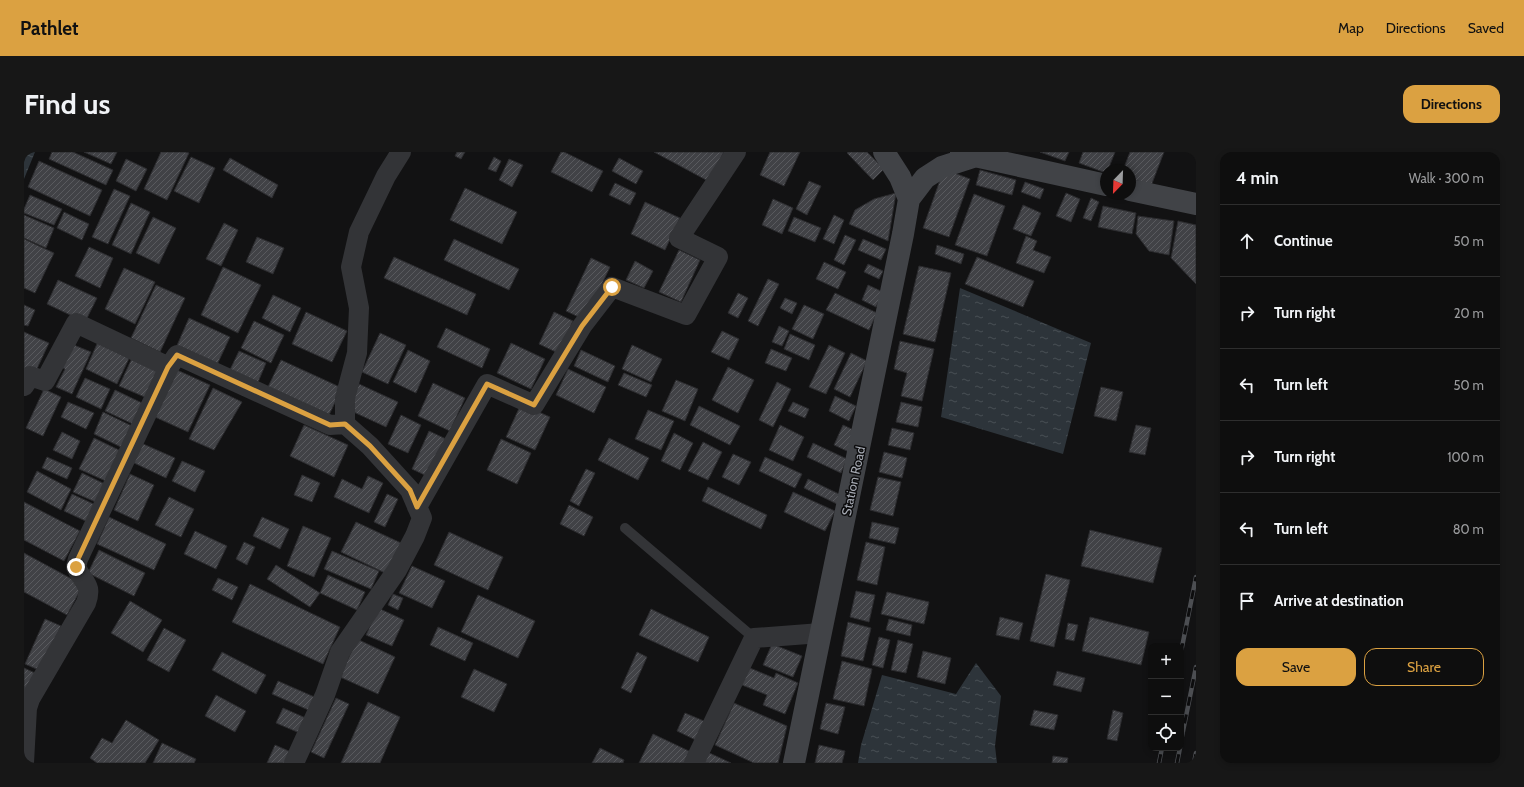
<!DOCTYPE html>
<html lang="en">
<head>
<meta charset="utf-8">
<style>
  :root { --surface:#0e0e0e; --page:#171717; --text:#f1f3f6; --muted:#9b9c9e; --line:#2e2e2e; --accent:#dba141 }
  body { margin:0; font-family:Cabin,sans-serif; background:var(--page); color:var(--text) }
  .controls { position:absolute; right:12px; bottom:12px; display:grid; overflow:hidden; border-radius:8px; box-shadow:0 2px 6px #0003 }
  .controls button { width:36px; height:36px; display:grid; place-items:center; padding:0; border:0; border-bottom:1px solid var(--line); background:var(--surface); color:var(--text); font:20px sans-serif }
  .compass { position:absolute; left:1076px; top:12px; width:36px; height:36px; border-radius:50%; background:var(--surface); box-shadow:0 2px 6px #0003; rotate:203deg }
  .stop { position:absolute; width:12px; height:12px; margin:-9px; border:3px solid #dba141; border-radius:50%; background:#fff }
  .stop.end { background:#dba141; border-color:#fff; box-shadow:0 1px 4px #0008 }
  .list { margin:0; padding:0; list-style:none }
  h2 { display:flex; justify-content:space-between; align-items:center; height:52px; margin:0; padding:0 16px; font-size:17px }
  h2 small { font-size:13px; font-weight:400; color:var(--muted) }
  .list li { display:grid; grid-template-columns:26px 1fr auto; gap:12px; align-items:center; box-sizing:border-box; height:72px; padding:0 16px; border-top:1px solid var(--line) }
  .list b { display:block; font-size:15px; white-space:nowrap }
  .list em { font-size:13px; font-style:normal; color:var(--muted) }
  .actions { display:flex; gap:8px; padding:12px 16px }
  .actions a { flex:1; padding:9px 0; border:1px solid var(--accent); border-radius:12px; text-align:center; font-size:14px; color:var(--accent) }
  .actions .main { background:var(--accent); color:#111 }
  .icon { flex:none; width:22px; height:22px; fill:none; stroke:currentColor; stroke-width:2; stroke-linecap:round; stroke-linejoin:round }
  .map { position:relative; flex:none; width:1172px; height:611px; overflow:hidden; border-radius:12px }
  header { display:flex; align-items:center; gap:24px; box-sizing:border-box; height:56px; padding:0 20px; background:var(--accent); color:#111 }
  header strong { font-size:19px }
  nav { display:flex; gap:22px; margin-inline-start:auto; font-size:14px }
  .intro { display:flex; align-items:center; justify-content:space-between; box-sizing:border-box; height:96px; padding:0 24px }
  h1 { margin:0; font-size:28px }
  .button { padding:10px 18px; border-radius:12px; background:var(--accent); color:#111; font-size:14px; font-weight:700 }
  main { display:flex; gap:24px; padding:0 24px }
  aside { flex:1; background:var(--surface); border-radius:12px; box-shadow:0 2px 6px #0003 }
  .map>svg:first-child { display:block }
</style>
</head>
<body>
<header>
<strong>Pathlet</strong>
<nav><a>Map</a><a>Directions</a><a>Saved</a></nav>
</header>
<div class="intro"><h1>Find us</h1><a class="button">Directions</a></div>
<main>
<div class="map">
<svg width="1172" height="611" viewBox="0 0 1172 611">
  <defs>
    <pattern id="water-ripples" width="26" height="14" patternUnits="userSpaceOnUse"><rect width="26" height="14" fill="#2d343a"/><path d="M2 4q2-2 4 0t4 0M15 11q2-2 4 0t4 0" fill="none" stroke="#484f54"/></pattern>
    <pattern id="building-hatch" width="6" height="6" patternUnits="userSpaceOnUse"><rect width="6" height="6" fill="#414246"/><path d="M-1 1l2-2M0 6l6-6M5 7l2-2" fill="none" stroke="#595a5e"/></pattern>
  </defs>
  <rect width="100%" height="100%" fill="#121213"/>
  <path fill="url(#water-ripples)" d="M0 0H11L0 27Z
    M936 136 1067 191 1039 302 917 265Z
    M952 511 977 544 971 594 973 611H834L837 593 858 523 932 542Z"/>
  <path fill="url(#building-hatch)" stroke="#2c2c2f" d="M28 0H49L89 18 82 33 25 7Z
    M60 0H93L87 12Z
    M137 0H161L165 1 143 48 120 37Z
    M433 0H441L437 7 431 4Z
    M537 0H540L579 19 568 40 527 20Z
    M630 0H700L684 29Z
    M746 0H776L760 34 736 23Z
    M824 0H843L860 17 849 28 823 1Z
    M1016 0H1045L1041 9Z
    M1059 0H1091L1084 18H1082V21L1055 11Z
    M1106 0H1140L1127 34 1106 26V18H1099Z
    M167 5 191 16 175 51 150 39Z
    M470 5 477 9 472 20 464 17Z
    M206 6 254 33 248 46 199 18Z
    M595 6 619 19 612 32 588 19Z
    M102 7 123 17 112 39 92 29Z
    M485 7 499 13 488 35 475 28Z
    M15 9 78 38 66 64 4 35Z
    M920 17 946 27 925 85 899 76Z
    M956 18 992 28 988 43 952 33Z
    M785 29 797 34 783 63 772 57Z
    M1001 30 1020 37 1016 47 997 40Z
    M591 31 612 41 606 53 585 43Z
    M441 36 493 60 478 92 426 68Z
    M90 37 106 44 84 92 68 85Z
    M872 41 864 89 825 72 831 58 850 47Z
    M1042 41 1056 47 1047 70 1032 64Z
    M950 42 981 54 963 104 931 93Z
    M6 43 38 57 30 73 0 61V57Z
    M1067 46 1075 50 1067 69 1059 66Z
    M749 47 769 56 758 82 738 73Z
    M621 50 656 66 641 98 607 82Z
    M107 51 126 60 107 102 88 93Z
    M999 53 1017 61 1007 84 989 77Z
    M1079 54 1112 61 1108 82 1074 75Z
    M40 60 65 72 58 88 33 76Z
    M0 63 30 76 22 96 0 86Z
    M810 63 820 68 810 92 799 87Z
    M1114 64 1150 69 1145 103 1125 99 1112 82Z
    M129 65 152 76 135 112 112 101Z
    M770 65 797 76 791 90 764 79Z
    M1154 69 1172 73V132L1147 106Z
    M200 71 214 78 197 114 182 107Z
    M821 83 832 88 820 113 810 108Z
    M1002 84 1013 89 1009 98 1027 105 1020 121 992 111Z
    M233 85 260 96 249 122 222 110Z
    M0 87 30 101 11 141 0 136Z
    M430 87 495 117 485 138 420 108Z
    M839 87 862 97 857 108 834 98Z
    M913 93 940 102 937 112 911 102Z
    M65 95 89 106 76 136 51 124Z
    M655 98 676 108 657 150 635 140Z
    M370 105 452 142 443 163 360 126Z
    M953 105 1010 129 999 155 941 132Z
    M567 106 586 115 561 168 542 159Z
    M611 109 629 119 620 136 602 128Z
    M800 110 822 120 814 137 792 127Z
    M844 112 859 119 855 127 840 120Z
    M895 114 927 121 911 190 879 182Z
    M199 115 237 133 214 181 177 163Z
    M100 116 131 130 111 172 81 157Z
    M744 127 755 132 734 174 724 169Z
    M34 128 73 146 61 170 23 152Z
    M132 133 161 146 136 200 107 186Z
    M844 133 859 140 852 155 838 148Z
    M714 141 724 146 714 166 704 161Z
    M811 141 853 161 845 178 802 158Z
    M249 143 277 156 266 180 238 166Z
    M761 146 773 151 768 162 756 156Z
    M0 153 11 158 4 174 0 173Z
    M780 153 800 162 789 187 768 177Z
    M282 160 323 179 308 210 268 192Z
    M530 160 549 169 534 201 515 192Z
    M165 166 206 185 191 217 151 198Z
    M230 169 260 183 247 211 217 196Z
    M755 174 765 179 758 194 748 190Z
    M422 176 466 197 458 216 413 195Z
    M698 179 715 187 705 208 687 200Z
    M0 180 25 191 10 223 0 218Z
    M356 181 382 193 364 232 338 220Z
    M766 182 791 193 785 208 760 197Z
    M76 185 108 200 93 232 62 217Z
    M876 189 910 197 898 249 877 244 883 221 870 217Z
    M45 191 67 200 48 242 32 235 41 217 35 214Z
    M487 191 521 207 507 237 473 221Z
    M608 193 638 207 627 230 598 217Z
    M805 193 821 201 802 242 785 235Z
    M747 197 768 206 762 219 741 211Z
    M384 198 406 209 392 241 369 230Z
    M557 198 591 214 584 230 550 214Z
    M215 199 242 211 232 235 204 222Z
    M827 201 843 209 826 245 810 237Z
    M110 202 137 215 123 246 95 234Z
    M257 208 318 236 303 267 242 239Z
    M704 215 730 228 714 261 688 248Z
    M544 217 582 235 570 261 532 243Z
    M153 218 186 233 164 280 131 265Z
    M600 221 628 233 622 245 594 233Z
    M61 226 86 237 77 257 52 245Z
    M652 228 674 237 661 269 638 259Z
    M753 230 767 237 749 275 735 268Z
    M409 231 441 246 426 279 394 264Z
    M335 232 374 250 362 275 323 257Z
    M1077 235 1099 240 1092 269 1070 264Z
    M189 236 218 250 190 298 165 287Z
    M20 237 37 245 19 284 2 276Z
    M91 238 120 252 111 273 81 259Z
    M811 244 832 254 825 269 805 259Z
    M44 250 70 261 62 277 37 265Z
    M769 250 785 257 781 266 764 259Z
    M877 250 898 255 894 275 872 270Z
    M497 252 526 265 511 298 482 285Z
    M675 254 716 274 706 293 666 273Z
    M624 258 650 269 637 298 611 287Z
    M79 260 110 275 99 296 70 282Z
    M377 263 397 273 384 301 364 292Z
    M280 273 324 293 310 325 266 304Z
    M756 273 780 285 769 309 745 298Z
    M819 273 834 280 825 300 810 293Z
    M1112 273 1127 276 1121 303 1105 300Z
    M868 276 890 281 886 298 864 293Z
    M405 279 422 287 405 325 388 317Z
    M38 280 56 289 48 307 29 298Z
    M650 281 669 291 656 318 637 309Z
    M70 286 99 300 84 330 55 317Z
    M585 286 625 306 614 328 574 308Z
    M477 287 507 301 493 332 463 318Z
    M679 290 698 300 684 328 664 319Z
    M117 291 151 306 142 326 108 310Z
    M789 291 823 307 817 321 783 305Z
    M860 300 883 306 878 326 855 320Z
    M709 302 727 310 715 333 698 325Z
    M23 305 48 316 43 327 18 316Z
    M741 305 778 322 771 336 735 319Z
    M158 309 181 319 171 340 148 329Z
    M562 317 571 321 555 354 546 349Z
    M13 319 47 337 37 358 3 340Z
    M58 321 85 334 76 352 49 340Z
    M106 322 130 333 114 369 90 358Z
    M278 323 296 331 288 350 270 343Z
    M344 324 359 331 345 361 310 345 318 327 338 337Z
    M854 325 877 330 869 364 846 358Z
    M784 327 817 343 813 352 780 336Z
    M684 335 743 363 737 377 678 349Z
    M769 340 811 359 801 379 760 360Z
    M48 342 76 355 68 372 40 359Z
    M363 342 374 347 361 375 350 370Z
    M145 345 170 357 157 385 131 373Z
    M0 350 56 379 40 409 0 388Z
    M545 353 569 365 560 384 536 372Z
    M85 365 142 392 130 418 73 392Z
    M238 365 265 377 256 397 229 384Z
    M332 370 377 391 363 422 317 400Z
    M848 370 875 376 871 392 845 386Z
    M279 374 307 386 290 425 263 414Z
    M1066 378 1138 396 1129 431 1057 414Z
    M171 379 203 394 192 417 160 402Z
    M425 380 479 405 464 438 410 413Z
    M220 390 231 395 223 413 212 407Z
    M842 390 861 395 853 433 833 428Z
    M75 398 121 421 110 444 64 421Z
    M308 399 355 419 347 437 300 417Z
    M0 401 59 433 43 463 0 440Z
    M252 413 296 441 286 455 243 427Z
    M388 414 421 429 408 456 375 441Z
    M1022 422 1046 428 1030 495 1006 489Z
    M304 423 341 440 333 458 296 441Z
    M194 426 214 435 208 448 188 438Z
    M226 432 316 475 299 512 208 470Z
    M832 439 851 443 845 470 826 465Z
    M863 440 905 450 900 472 857 462Z
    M369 442 379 446 374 458 364 453Z
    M454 443 511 469 494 506 437 480Z
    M106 449 138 468 119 500 87 481Z
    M354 456 380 468 368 494 342 483Z
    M627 457 685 485 674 510 615 483Z
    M976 465 999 471 995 488 972 483Z
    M1066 465 1125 480 1117 513 1058 499Z
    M21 467 37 474 17 519 1 512Z
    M865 467 888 473 886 484 862 478Z
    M824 470 847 476 839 509 817 504Z
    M1044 471 1054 473 1050 489 1041 487Z
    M414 475 449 491 441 509 406 493Z
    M140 476 162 488 145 520 123 508Z
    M855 485 866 488 859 516 848 513Z
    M333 487 371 505 354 542 316 525Z
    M874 488 889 492 882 521 867 518Z
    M748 492 778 504 769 525 739 513Z
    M899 499 927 506 921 532 893 525Z
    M198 500 242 523 232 542 188 518Z
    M613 500 623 505 607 541 597 536Z
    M818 509 848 517 840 554 809 547Z
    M721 514 750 526 752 521 774 531 761 562 739 553 743 543 713 531Z
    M0 516 11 521 0 544Z
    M450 517 483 532 470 560 437 545Z
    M1033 519 1061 526 1057 540 1029 533Z
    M254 529 295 547 289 560 248 542Z
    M192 543 222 559 211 580 181 564Z
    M312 546 325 552 300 606 287 600Z
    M344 550 376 565 356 611H317Z
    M710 551 763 574 754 611H730L691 593Z
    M802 551 821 555 814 582 796 577Z
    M259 556 284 567 278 582 252 571Z
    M1010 558 1034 563 1030 578 1006 573Z
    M1089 558 1099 561 1093 589 1083 587Z
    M661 561 687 572 678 591 653 579Z
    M102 568 135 588 121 611H73L66 606 78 586 88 591Z
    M629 582 667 600 661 611H615Z
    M138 591 172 607 170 611H129Z
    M251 593 267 600 262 611H243Z
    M795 593 821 599 818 611H791Z
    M576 596 600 608 599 611H568Z
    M679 598 707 611H673Z
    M1029 604 1044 606 1043 611H1028Z"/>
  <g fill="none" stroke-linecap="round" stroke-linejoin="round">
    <path stroke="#333437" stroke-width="10" d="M601 376 730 486"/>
    <path stroke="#333437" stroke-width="20" d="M0 234 6 224 21 229 52 171 145 215 153 203 306 273 321 272
      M393 355 463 232 510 253 558 174 588 135 662 163 694 105 655 86 712 0
      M0 611 3 556 6 547 62 451C69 432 59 431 52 415L54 407 145 215
      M270 611 301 543 316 500 373 418 391 384 398 366 386 338 346 294 321 272V246L333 201 335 156 327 115 335 80 362 24 377 0
      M670 611 730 486 797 481"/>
    <path stroke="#414347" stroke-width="22" d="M860 0 876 25 885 47
      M937 1 1082 33
      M1106 38 1172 52
      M770 611 879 82 885 47 901 26 918 15 952 4"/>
    <defs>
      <path id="rail" d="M1157 500 1172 425
        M1157 589 1172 515
        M1135 611 1138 596
        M1153 611 1156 596
        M1170 611 1172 601"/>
    </defs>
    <use href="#rail" stroke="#4c4e52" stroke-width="4.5"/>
    <use href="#rail" stroke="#0d0d0e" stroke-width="3" stroke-dasharray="9" stroke-linecap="butt"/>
  </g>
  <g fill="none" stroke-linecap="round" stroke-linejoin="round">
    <path stroke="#dba141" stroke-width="5" d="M52 415 54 407 144 215 153 203 306 273 321 272 346 294 386 338 393 355 463 232 510 253 558 174 588 135"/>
  </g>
  <g text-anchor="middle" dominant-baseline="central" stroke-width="3" stroke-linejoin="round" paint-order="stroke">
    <g font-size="13" fill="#a5a9b2" stroke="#0d0d0e">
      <text transform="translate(829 329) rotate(-78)">Station Road</text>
    </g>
  </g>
</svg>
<div class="controls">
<button>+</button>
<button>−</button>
<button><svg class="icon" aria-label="locate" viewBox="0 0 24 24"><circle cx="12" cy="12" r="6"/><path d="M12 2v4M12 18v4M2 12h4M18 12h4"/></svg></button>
</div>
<svg class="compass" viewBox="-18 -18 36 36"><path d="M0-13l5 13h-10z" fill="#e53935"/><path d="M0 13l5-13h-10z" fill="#9b9c9e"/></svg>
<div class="stop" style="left:588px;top:135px"></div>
<div class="stop end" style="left:52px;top:415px"></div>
</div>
<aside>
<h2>4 min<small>Walk · 300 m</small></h2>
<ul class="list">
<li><svg class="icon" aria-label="ahead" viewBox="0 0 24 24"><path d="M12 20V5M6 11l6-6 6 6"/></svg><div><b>Continue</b></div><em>50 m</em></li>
<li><svg class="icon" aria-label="right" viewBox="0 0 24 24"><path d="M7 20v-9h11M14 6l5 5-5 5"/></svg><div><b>Turn right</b></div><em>20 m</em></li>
<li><svg class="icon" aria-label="left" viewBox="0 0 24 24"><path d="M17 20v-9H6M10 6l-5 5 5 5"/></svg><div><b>Turn left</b></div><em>50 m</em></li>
<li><svg class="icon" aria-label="right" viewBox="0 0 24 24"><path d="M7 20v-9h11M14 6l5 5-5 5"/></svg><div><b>Turn right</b></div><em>100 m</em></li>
<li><svg class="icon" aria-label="left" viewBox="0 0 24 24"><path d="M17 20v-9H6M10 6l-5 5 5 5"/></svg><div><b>Turn left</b></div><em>80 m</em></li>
<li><svg class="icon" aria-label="arrive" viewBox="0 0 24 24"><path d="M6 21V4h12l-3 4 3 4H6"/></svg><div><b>Arrive at destination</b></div></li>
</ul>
<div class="actions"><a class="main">Save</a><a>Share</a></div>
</aside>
</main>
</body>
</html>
